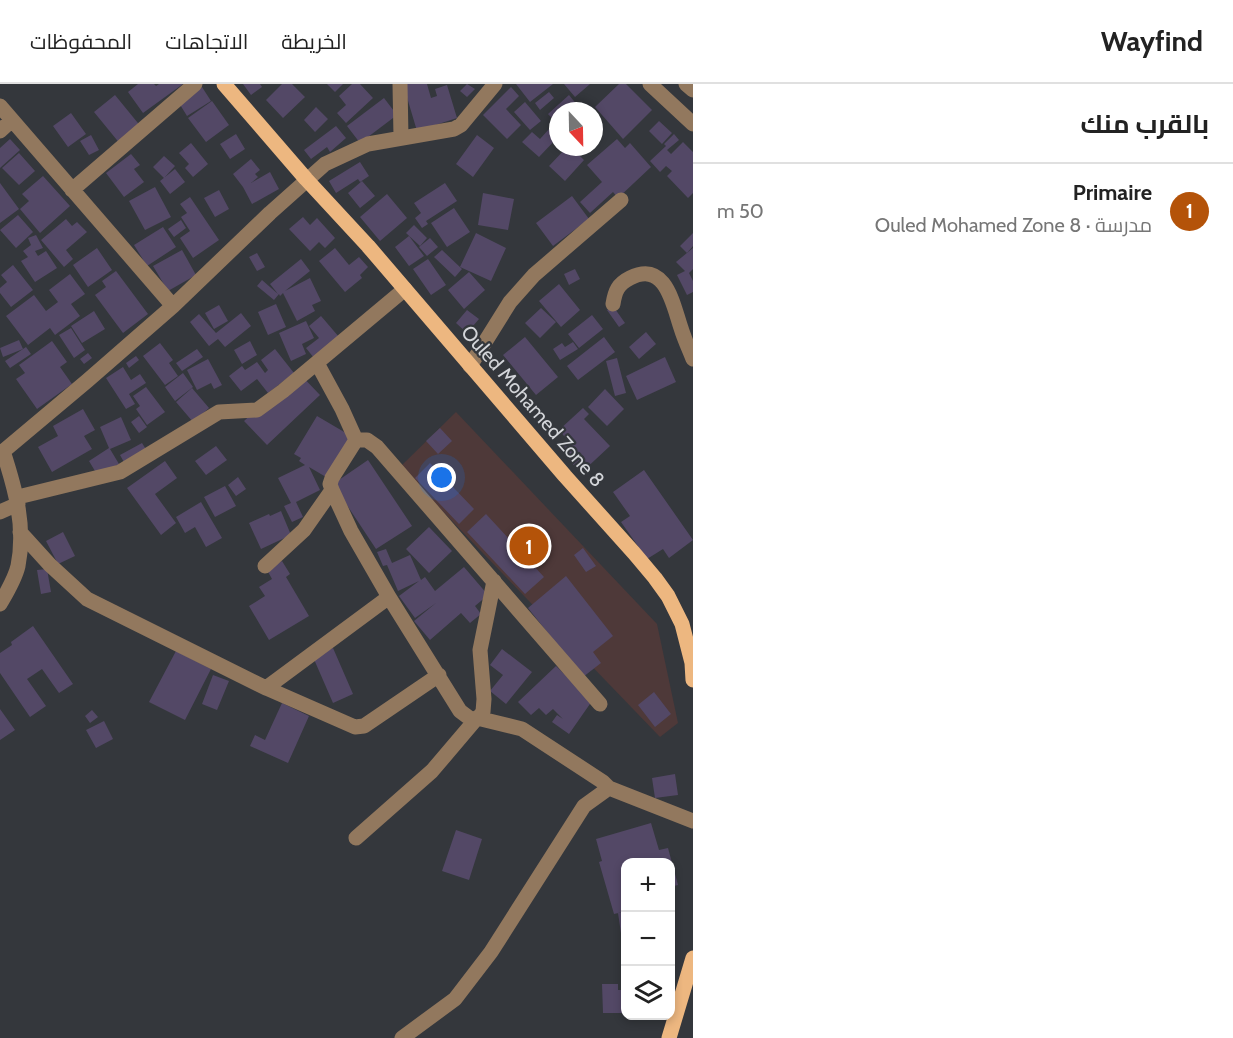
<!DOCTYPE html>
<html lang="ar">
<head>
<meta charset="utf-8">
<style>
  :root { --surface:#fff; --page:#f6f6f6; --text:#222; --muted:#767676; --line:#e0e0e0; --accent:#b45309 }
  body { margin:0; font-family:Cabin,Cairo,sans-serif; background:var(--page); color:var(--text); direction:rtl }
  .controls { position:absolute; right:18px; bottom:18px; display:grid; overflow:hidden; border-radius:12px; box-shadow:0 3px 9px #0003 }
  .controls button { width:54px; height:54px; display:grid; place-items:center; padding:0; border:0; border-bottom:2px solid var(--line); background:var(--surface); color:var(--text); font:30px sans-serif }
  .compass { position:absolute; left:549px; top:18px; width:54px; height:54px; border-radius:50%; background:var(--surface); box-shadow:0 3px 9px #0003; rotate:158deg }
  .you { position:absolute; left:442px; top:394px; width:21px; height:21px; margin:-15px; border:4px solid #fff; border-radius:50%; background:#1a73e8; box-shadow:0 0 0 9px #1a73e833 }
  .badge { display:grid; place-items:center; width:39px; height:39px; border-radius:50%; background:var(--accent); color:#fff; font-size:20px; font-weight:700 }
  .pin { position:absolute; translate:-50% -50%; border:3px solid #fff; box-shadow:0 2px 6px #0006 }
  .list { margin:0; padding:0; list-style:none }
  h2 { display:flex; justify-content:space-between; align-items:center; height:78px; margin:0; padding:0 24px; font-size:26px }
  h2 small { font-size:20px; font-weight:400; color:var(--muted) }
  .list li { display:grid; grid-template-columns:39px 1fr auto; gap:18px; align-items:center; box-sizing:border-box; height:96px; padding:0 24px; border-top:2px solid var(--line) }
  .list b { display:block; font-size:22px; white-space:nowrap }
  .list p { margin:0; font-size:20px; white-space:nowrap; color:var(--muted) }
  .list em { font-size:20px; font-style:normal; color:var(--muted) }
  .icon { flex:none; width:33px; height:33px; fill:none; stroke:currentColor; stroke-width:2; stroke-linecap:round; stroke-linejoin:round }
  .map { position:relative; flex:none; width:693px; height:954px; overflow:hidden; direction:ltr }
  header { display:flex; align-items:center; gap:36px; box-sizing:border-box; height:84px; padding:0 30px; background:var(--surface); border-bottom:2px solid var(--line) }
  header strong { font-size:28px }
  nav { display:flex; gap:33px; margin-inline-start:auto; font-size:21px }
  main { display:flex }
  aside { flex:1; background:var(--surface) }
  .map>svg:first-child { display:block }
</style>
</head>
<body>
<header>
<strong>Wayfind</strong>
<nav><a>الخريطة</a><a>الاتجاهات</a><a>المحفوظات</a></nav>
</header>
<main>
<aside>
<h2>بالقرب منك<small></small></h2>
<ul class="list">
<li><span class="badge">1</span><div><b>Primaire</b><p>مدرسة · Ouled Mohamed Zone 8</p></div><em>50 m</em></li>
</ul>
</aside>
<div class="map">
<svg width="693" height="954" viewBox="0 0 693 954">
  <rect width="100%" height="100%" fill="#34373c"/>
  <path fill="#4e3939" d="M456 328 657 540 678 639 660 653 400 383Z"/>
  <path fill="#534866" d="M138 0H154L156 2 159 0H183L143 29 128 8Z
    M243 0H260L262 3 251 11Z
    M282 0H292L305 13 283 34 266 16Z
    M327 0H343L335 8Z
    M352 0H360L373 14 346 39 337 29 346 21 339 12Z
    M403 0H427L431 14 437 12 435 5 447 1 457 34 417 47Z
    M467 0 475 5 467 13 460 7Z
    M516 0H553L530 18Z
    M564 0H590L575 13Z
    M619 0H626L652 26 623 55 595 23Z
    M202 3 211 17 187 32 179 19Z
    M511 3 519 12 506 25 521 41 507 55 483 31Z
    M549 8 554 14 540 26 535 19Z
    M115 11 142 44 121 61 94 28Z
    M569 11 582 27H558V41L548 30Z
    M384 14 397 31 360 59 347 42Z
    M212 17 229 41 206 58 188 34Z
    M525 18 541 37 530 46 514 28Z
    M316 23 328 35 315 48 304 36Z
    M71 29 86 50 68 63 53 42Z
    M659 37 672 49 662 60 649 47Z
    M336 42 346 54 330 68 327 63 311 75 304 66Z
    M549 45 558 53 539 73 522 58 532 48 540 55Z
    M236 50 245 65 230 75 220 60Z
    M674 50 679 56 667 66 671 70 683 58 693 68V109L688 114 667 92 672 87 666 82 660 88 650 77 666 62 664 60Z
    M91 51 99 66 89 71 80 57Z
    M477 51 494 64 473 93 456 80Z
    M10 55 20 66 0 84V64Z
    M617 55 625 64 630 59 651 83 618 114 613 108 590 129 580 118 602 98 587 81Z
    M191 59 208 80 193 93 185 84 189 80 179 69Z
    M567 63H571L584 76 565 97 549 82Z
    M19 69 35 87 19 101 2 84Z
    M131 70 140 81 134 85 144 98 124 113 106 89Z
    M164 72 175 82 164 94 153 83Z
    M251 75 260 86 255 90 258 93 251 99 270 88 279 105 252 120 243 103 233 90Z
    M360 78 369 92 360 98 358 95 336 109 329 97Z
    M175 85 185 98 170 110 160 97Z
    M43 92 70 122 40 149 20 125 29 117 22 110Z
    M362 97 375 112 360 124 348 109Z
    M0 99 19 125 0 139Z
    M445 99 457 117 426 137 428 140 422 144 415 134 421 129 414 119Z
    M155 103 171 133 145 146 129 117Z
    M219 106 229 125 215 133 204 114Z
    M483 109 514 115 508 146 478 141Z
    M387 110 407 134 380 157 360 133Z
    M572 112 589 135 553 162 536 139Z
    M190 113 219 156 193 174 180 154 190 147 181 133 187 129 180 120Z
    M454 124 470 148 447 163 431 139Z
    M18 131 33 148 16 164 0 146Z
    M303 133 310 141 317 134 335 154 325 164 319 158 310 167 289 145Z
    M66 135 72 142 77 138 87 148 66 166 73 175 64 183 41 156Z
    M181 136 186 144 174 153 168 145Z
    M414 141 427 154 420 162 406 149Z
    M163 143 176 163 147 182 134 161Z
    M476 149 506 164 491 197 460 183Z
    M693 149V162L687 169 680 162Z
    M36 151 43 164 35 167 38 172 46 167 57 184 35 198 21 177 28 173 23 167 31 161 28 154Z
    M409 152 424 172 409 182 395 163Z
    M430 154 438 163 427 172 419 163Z
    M97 164 112 186 88 203 73 181Z
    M335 164 349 181 359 173 368 183 360 191 362 194 345 208 319 177Z
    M693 164V185L689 189 693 197V208L687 211 677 191 685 187 676 178Z
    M182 166 196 191 168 207 153 182Z
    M442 166 462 185 455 193 434 173Z
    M257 169 265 183 257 187 249 173Z
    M301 175 310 187 285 207 310 194 321 217 312 221 315 227 297 237 283 209 280 212 279 210 274 216 257 202 262 196 278 210 270 200Z
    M428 175 446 201 431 211 413 185Z
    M13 181 33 206 11 223 0 209V204L7 198 1 191Z
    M575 185 580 195 569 201 564 190Z
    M116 187 148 230 123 249 95 211 106 203 102 197Z
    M469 188 485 206 464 225 448 206Z
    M70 190 85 210 71 220 80 232 55 251 50 244 28 261 6 232 34 211 46 227 58 218 49 206Z
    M559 200 580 226 561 243 539 217Z
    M276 220 286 243 268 251 258 228Z
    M219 221 228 237 214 245 205 229Z
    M613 222 625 239 619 243 607 226Z
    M541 224 556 238 540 254 525 239Z
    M467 226 479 235 467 249 456 239Z
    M94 227 105 245 82 259 71 242Z
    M241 229 251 242 225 263 218 255 209 262 190 238 199 230 216 249Z
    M592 231 603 245 579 264 568 250Z
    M321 232 339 253 314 274 306 264 319 254 309 242Z
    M306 237 314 254 302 260 306 270 291 277 279 249Z
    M71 244 85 266 74 274 59 251Z
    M646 248 656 260 639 275 629 263Z
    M525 253 558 293 536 311 503 271Z
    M604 253 615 268 578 296 567 282Z
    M19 256 23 265 3 273 0 264Z
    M52 257 67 278 60 283 72 300 37 325 16 295 25 289 19 281Z
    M250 257 257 271 242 280 234 266Z
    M573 258 578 265 560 276 553 265 562 259 565 263Z
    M160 259 173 276 169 279 178 292 165 301 143 272Z
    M26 263 31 270 10 284 5 277Z
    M197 265 203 273 182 287 176 279Z
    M275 265 294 289 268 309 257 295 241 307 229 292 242 282 245 286 257 278 265 289 268 286 261 276Z
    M88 269 92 274 84 280 80 275Z
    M136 272 139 276 129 284 126 279Z
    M665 273 676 298 637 316 626 292Z
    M617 274 626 309 615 312 606 277Z
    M208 275 222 301 214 305 211 299 197 306 187 286Z
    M123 283 131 296 140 290 146 299 129 310 135 320 126 325 106 294Z
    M297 287 320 311 267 361 244 337Z
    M183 289 193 303 175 317 165 303Z
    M146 303 165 328 147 341 136 325 140 322 133 312Z
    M192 304 209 324 193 338 176 318Z
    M605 305 624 325 607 342 588 323Z
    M583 324 589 330 584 335 610 362 581 389 560 366 569 358 559 346Z
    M83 325 95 346 84 352 92 365 52 388 38 363 58 352 53 342Z
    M139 332 147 343 139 349 131 338Z
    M317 332 351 352 326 393 309 383 320 406 296 418 303 433 292 438 284 422 291 419 278 394 305 381 299 377 301 374 294 370Z
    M121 333 131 356 110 365 119 380 98 392 89 377 109 364 100 343Z
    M440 344 452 357 438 370 426 357Z
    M142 359 147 367 125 380 120 371Z
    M216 362 227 376 206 391 195 377Z
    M368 376 412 442 376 465 333 400Z
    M165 377 177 394 155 410 176 439 161 451 127 404Z
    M430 379 474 425 459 440 415 394Z
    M644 386 693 456 669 474 663 465 647 475 621 438 630 432 613 408Z
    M238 393 246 405 236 412 228 401Z
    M225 402 236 422 215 433 204 413Z
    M201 418 222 454 206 463 195 443 185 449 176 433Z
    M281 427 291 451 261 465 249 439 269 430 270 432Z
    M486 430 544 493 525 510 467 448Z
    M429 443 452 467 429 489 406 465Z
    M63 448 75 472 58 480 46 457Z
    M583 464 596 482 586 488 574 471Z
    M386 465 392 479 410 471 421 496 425 493 435 507 464 483 488 511 475 522 481 530 470 539 461 529 430 556 414 537 436 519 415 534 399 512 419 497 398 507 387 481 383 482 377 468Z
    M282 477 290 490 286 493 309 532 269 556 249 522 265 512 259 503 272 495 267 486Z
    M47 485 51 508 41 510 37 486Z
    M566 492 613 552 593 568 601 579 583 593 528 524Z
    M33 542 73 600 59 609 42 585 27 595 46 622 30 633 0 589V569L12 561 11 558Z
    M333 564 353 610 333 619 313 573Z
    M502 565 532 588 506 620 490 607 503 591 490 581Z
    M176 567 211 585 185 636 149 618Z
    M556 582 592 617 569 650 552 638 557 631 563 635 553 625 546 631 539 624 531 631 518 618Z
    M213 591 229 597 217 626 202 620Z
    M654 608 671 630 655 643 638 621Z
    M282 619 309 632 288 679 250 662 255 651 265 656Z
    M0 625 15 646 0 656Z
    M92 626 98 633 90 639 85 632Z
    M104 637 113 655 96 664 86 646Z
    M675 690 678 711 655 714 652 694Z
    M651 739 659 766 668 764 678 801 670 803V778H626V827L614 830 599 778 602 777 596 755Z
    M456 746 482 755 469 796 442 787Z
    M626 828V862L623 863 618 829Z
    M602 900H618V906H626V929H603Z"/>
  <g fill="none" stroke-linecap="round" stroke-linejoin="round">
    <path stroke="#92785e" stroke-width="15" d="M400 0 401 53
      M650 0 693 40
      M686 0 693 6
      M0 22 173 222
      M0 47 12 36
      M72 106 195 0
      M613 220C615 207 618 200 630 194 666 176 673 221 681 244 684 254 689 265 693 275
      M317 279 342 325 356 356 332 394 330 400 332 406 351 447 389 513
      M470 282 510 218 534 191 621 116
      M356 356H367L377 363 600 620
      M0 370 87 297 173 222 270 129 325 80 368 60 454 45 461 41 495 0
      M18 413 120 388 219 328 257 326 283 307 405 205
      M0 428 18 420
      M20 448 50 481 87 515 266 604 389 513 460 627 472 636 479 633 483 628 484 615 480 566 494 497
      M265 482 304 446 332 406
      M0 520C7 508 15 495 18 482 26 442 15 404 3 367
      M266 604 355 643 364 642 439 591
      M356 754 432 687 477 634 522 645 603 698 609 704 693 737
      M402 954 455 915 491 868 584 722 609 704"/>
    <path stroke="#edb780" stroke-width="15" d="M224 0 306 95 368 162 565 392 634 469 655 494 668 512 682 540 692 579 693 596
      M669 954 693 874"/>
  </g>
  <g text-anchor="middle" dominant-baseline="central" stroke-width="4.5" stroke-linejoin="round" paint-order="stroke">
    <g font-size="20" fill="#d3d5d9" stroke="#34373c">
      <text transform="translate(533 322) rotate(49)">Ouled Mohamed Zone 8</text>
    </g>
  </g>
</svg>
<div class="controls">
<button>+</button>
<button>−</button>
<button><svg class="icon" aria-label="layers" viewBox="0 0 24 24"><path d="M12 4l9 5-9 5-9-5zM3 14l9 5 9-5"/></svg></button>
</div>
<svg class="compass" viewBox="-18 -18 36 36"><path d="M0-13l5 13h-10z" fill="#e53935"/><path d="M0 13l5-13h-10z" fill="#767676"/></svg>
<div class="you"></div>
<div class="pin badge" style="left:529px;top:462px">1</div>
</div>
</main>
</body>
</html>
